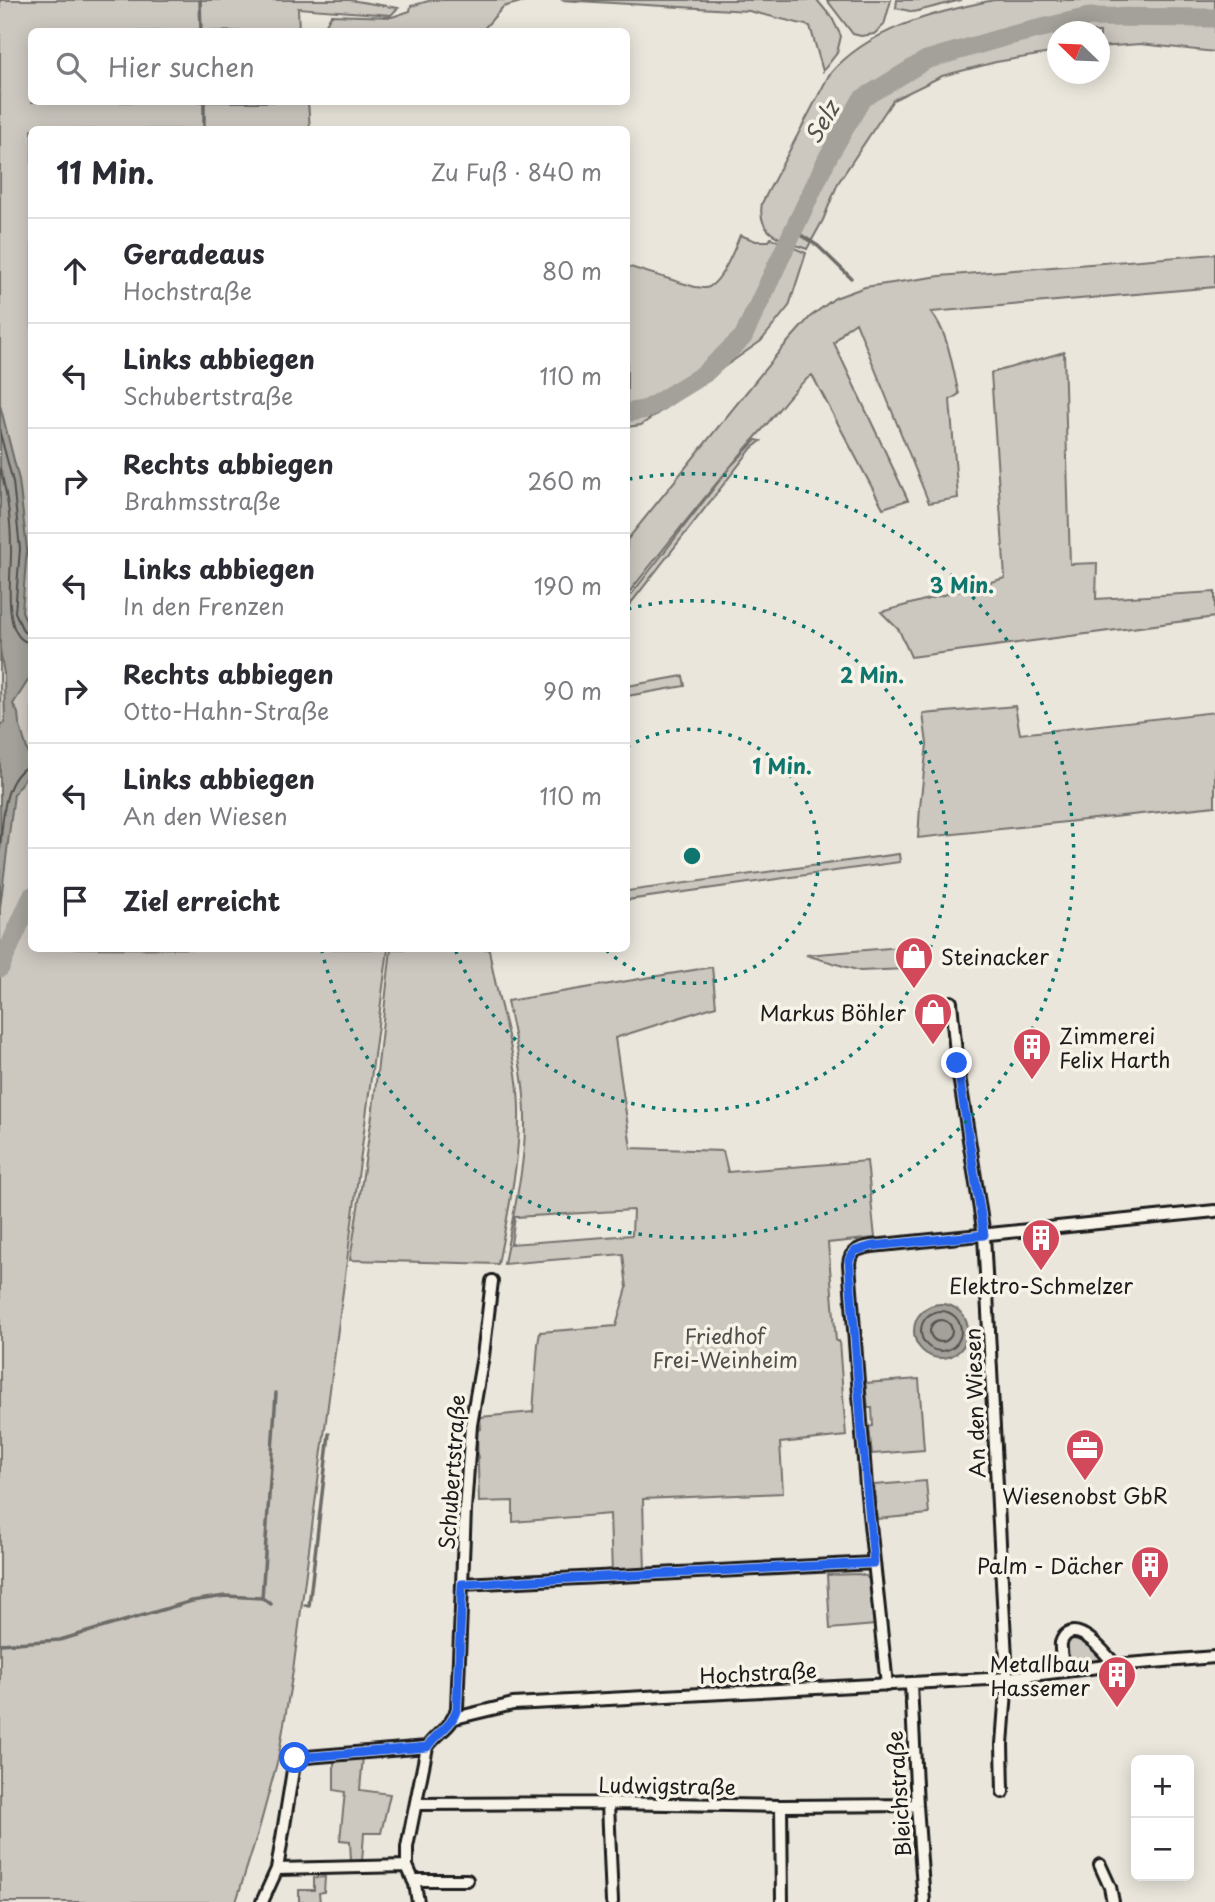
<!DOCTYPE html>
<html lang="de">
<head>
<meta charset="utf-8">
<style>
  :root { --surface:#fff; --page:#f7f7f7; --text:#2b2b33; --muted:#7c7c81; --line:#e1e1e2 }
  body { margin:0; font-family:"Playpen Sans",sans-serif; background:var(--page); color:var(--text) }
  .controls { position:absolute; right:21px; bottom:21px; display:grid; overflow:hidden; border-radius:10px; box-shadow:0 4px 18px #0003 }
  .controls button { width:63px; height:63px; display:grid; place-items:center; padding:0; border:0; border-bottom:2px solid var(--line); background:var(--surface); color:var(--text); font:35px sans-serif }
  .compass { position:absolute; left:1047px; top:21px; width:63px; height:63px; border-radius:50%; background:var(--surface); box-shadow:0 4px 18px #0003; rotate:293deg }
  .stop { position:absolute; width:21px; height:21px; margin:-16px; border:5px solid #2563eb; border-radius:50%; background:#fff }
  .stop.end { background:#2563eb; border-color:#fff; box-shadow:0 2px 7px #0008 }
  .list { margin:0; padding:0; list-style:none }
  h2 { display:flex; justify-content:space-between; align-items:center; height:91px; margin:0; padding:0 28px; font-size:30px }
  h2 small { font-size:23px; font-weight:400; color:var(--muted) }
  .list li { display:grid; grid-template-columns:46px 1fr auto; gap:21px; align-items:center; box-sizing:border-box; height:105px; padding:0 28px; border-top:2px solid var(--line) }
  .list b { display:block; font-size:26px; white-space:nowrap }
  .list p { margin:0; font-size:23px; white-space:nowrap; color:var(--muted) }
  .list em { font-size:23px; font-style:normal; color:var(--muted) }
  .icon { flex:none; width:38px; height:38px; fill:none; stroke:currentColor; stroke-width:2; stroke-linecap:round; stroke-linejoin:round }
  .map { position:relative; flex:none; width:1215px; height:1902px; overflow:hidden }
  .search { position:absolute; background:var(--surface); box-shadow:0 4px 18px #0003; left:28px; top:28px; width:602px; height:77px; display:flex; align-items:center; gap:18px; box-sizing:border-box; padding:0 24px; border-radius:10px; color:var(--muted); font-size:26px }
  .panel { position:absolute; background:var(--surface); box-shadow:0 4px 18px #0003; left:28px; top:126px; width:602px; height:826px; border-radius:10px }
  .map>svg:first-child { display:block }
</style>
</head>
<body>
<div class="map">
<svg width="1215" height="1902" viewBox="0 0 1215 1902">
  <rect width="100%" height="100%" fill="#eae6dc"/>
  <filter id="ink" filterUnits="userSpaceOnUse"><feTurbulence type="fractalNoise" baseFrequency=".0143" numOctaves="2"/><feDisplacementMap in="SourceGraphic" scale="14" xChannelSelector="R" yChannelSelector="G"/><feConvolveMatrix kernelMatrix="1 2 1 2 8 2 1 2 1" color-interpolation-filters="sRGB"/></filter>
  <g filter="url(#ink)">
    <path fill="#ccc8c0" stroke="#74726e" stroke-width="2" fill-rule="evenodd" d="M0 0H350L398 8 391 15 298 8 299 31 32 32V102H308L310 129 32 130V948L388 949 293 1671 278 1759 259 1829 236 1902H0Z
      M432 0H528L503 7 482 31H315H322L331 15 392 17 410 11 411 6Z
      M561 0H817L832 18 841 36 837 53 823 71 810 26 749 11Z
      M827 0H891L884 25 874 34 861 36 853 34Z
      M897 0H961L914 12 896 8Z
      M994 0H1215V52L1140 44 1100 47V32H1058L1057 52 996 62 942 76 893 100 838 183 823 220 807 249C783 240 756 235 762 203L829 75C868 28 936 12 994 0Z
      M740 235 756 241H769L771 238 806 253 789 306 761 341 641 425 627 427V266L695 287C698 287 702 288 706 288 721 285 735 248 740 235Z
      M1215 254V287L931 312C949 333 952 368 959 394L950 400 958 498 929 503 856 322 846 329 834 343 908 500 883 508 812 375C791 390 778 412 761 431 714 484 671 540 627 595V540L778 353 810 317 835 298 865 287 940 276Z
      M1064 352 1070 564 1097 563 1096 599 1215 592V617L911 657 899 630 881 612 1005 578 991 373Z
      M756 440 761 441 752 448 627 608V600L731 466Z
      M683 676 685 686 627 696V686Z
      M1015 706 1020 734 1215 712V806L918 838 920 807 927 744 923 714Z
      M899 854 900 862 627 900V891Z
      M925 945 929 968 860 971 806 955Z
      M391 949H489C495 991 509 1032 516 1074 526 1138 510 1202 498 1264L350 1260 373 1109Z
      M712 967 716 1006 615 1038 631 1148 723 1151 728 1172 867 1161 875 1238 828 1243 836 1341H839L846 1436 780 1443 783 1493 643 1499 645 1572 612 1573 610 1514 513 1522V1501L479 1502 477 1430 481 1429 480 1417 533 1412 538 1344 540 1332 616 1326 627 1288 623 1254 504 1264C512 1218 525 1170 525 1124 526 1082 515 1041 507 1001ZM633 1210 632 1235 511 1244 515 1217Z
      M919 1379 924 1450 872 1454 869 1427 873 1426 872 1408H868L865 1383Z
      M926 1481 929 1514 877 1519 874 1485Z
      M859 1574 866 1576 870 1581 875 1625 830 1629 827 1575Z
      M1075 1637 1083 1639 1101 1653 1102 1662 1070 1666 1066 1646 1067 1640Z
      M363 1756 360 1790 390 1794 381 1833H364L362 1862 351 1861 350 1841 340 1840 345 1792 334 1790V1759Z
      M325 1877 324 1892 319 1893 320 1902H299V1890H314V1878Z"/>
    <path fill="#a3a19a" stroke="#6d6c68" stroke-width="2" d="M0 405 19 480 27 549 22 611 32 635 31 676 13 704 18 713 19 723 31 762V769L14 794 0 908V724L5 723 4 674 0 649Z
      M914 1331a27 27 0 1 1 54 0a27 27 0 1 1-54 0Z"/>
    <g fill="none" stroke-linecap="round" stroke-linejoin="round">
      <path stroke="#52514e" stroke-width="2" d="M0 433 13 482 20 549 15 612 23 631 27 634 32 635
        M0 468C7 493 11 522 11 548 12 572 0 641 32 643
        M0 849C3 822 2 778 30 765L32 766
        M921 1331a20 20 0 1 1 40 0a20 20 0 1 1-40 0Z
        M930 1331a11 11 0 1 1 22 0a11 11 0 1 1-22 0Z"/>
      <path stroke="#6d6c68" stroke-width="3.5" d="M200 0 201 32
        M204 102V130
        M793 230 818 246 851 278
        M262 1598 271 1604
        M305 1605 309 1606 329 1434
        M0 1644 60 1640 192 1601 225 1596 262 1598 276 1393"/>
      <path stroke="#a3a19a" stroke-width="19" d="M626 413 647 409 704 374 743 337 828 157 862 99 926 60 1008 36 1089 17 1215 18
        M0 968 32 896"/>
      <defs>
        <path id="street" d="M951 1002 957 1063 984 1235 1007 1678 1002 1744 1003 1792
          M462 1584 874 1563
          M1064 1671C1063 1662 1060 1652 1061 1643 1062 1640 1064 1636 1067 1634 1082 1624 1107 1655 1115 1665
          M911 1684 917 1805 924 1902
          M887 1685 866 1486 849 1264C850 1250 860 1248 872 1246L1215 1211
          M455 1718 513 1704 1007 1678 1115 1665 1215 1657
          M608 1803 612 1902
          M416 1804 608 1803 781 1806 917 1805
          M781 1806 782 1902
          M1100 1865 1110 1887 1113 1902
          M277 1869 407 1866
          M413 1880H467
          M262 1902 277 1869 295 1758 427 1747
          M418 1902 415 1884 407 1866V1847L427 1747C437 1732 453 1727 457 1708L465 1510 471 1425 483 1356 492 1281"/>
      </defs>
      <use href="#street" stroke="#1c1c1c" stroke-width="16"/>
      <use href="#street" stroke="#f7f3e8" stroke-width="10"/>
    </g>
  </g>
  <g fill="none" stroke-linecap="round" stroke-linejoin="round" filter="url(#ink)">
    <path stroke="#2563eb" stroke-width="9" d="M295 1758 427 1747C437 1731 452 1728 457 1708L462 1584 874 1563 862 1434 849 1260 855 1251 872 1246 984 1235 957 1063"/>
  </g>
  <g fill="none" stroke="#0f766e" stroke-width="3.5" stroke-dasharray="3.5 7">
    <path d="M627 747A127 127 0 1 1 605 949"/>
    <path d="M628 609A255 255 0 1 1 455 949"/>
    <path d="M629 479A382 382 0 1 1 322 952"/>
  </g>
  <defs>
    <symbol id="shop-pin" viewBox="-11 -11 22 30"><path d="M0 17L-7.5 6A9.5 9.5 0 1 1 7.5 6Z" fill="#d1495b" stroke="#f7f3e8"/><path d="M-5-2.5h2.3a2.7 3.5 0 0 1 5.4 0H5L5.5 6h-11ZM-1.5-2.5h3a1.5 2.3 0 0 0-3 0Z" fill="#fff"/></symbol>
    <symbol id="building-pin" viewBox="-11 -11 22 30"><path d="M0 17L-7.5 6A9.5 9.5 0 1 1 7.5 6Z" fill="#d1495b" stroke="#f7f3e8"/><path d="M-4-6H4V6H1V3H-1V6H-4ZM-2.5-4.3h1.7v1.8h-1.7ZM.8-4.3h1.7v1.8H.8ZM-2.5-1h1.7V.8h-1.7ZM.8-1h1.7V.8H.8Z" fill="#fff"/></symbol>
    <symbol id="office-pin" viewBox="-11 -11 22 30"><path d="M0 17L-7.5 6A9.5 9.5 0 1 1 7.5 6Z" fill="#d1495b" stroke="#f7f3e8"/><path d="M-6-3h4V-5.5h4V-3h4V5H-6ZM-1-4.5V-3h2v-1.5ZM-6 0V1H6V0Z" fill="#fff"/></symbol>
  </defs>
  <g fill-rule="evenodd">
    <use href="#shop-pin" x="892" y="934" width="44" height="60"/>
    <use href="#shop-pin" x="911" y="990" width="44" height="60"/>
    <use href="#building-pin" x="1010" y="1025" width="44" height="60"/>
    <use href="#building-pin" x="1019" y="1216" width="44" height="60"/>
    <use href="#office-pin" x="1063" y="1426" width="44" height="60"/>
    <use href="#building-pin" x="1128" y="1543" width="44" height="60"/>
    <use href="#building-pin" x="1095" y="1653" width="44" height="60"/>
  </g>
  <g text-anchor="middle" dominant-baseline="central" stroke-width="7" stroke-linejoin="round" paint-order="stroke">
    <g font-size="21" fill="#1c1c1c" stroke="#f7f3e8" text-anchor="end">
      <text x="941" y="956" text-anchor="start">Steinacker</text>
      <text x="906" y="1012">Markus Böhler</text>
      <text x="1059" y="1035" text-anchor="start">Zimmerei<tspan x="1059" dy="24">Felix Harth</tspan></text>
      <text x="1041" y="1285" text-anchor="middle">Elektro-Schmelzer</text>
      <text x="1085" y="1495" text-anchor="middle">Wiesenobst GbR</text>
      <text x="1123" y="1565">Palm - Dächer</text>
      <text x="1090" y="1663">Metallbau<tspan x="1090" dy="24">Hassemer</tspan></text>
    </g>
    <g font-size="21" fill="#51504d" stroke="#f7f3e8">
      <text x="725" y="1335">Friedhof<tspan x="725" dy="24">Frei-Weinheim</tspan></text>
    </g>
    <g font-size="21" fill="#1c1c1c" stroke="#f7f3e8">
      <text transform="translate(974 1403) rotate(-92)">An den Wiesen</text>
      <text transform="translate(451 1472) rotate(-86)">Schubertstraße</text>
      <text transform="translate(758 1672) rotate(-3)">Hochstraße</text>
      <text transform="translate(667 1785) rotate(1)">Ludwigstraße</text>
      <text transform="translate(898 1794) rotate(-94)">Bleichstraße</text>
    </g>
    <g font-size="23" font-style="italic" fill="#52514e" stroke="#f7f3e8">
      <text transform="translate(821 122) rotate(-60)">Selz</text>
    </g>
  </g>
  <circle cx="692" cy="856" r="10" fill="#0f766e" stroke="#f7f3e8" stroke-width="3.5"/>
  <g font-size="21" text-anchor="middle" font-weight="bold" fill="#0f766e" stroke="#f7f3e8" stroke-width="7" stroke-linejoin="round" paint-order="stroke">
    <text x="962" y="593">3 Min.</text>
    <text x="872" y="683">2 Min.</text>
    <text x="782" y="774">1 Min.</text>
  </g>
</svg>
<div class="controls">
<button>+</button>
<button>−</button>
</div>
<svg class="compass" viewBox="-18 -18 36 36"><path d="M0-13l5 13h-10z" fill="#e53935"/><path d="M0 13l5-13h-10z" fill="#7c7c81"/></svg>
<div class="stop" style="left:295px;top:1758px"></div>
<div class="stop end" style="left:957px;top:1063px"></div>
<div class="search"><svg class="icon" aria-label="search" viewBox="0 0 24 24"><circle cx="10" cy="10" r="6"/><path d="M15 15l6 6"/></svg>Hier suchen</div>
<section class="panel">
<h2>11 Min.<small>Zu Fuß · 840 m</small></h2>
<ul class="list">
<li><svg class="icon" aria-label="ahead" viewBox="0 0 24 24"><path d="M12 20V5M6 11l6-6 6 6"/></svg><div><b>Geradeaus</b><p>Hochstraße</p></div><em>80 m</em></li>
<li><svg class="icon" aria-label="left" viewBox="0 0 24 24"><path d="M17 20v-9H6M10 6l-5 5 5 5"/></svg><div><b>Links abbiegen</b><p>Schubertstraße</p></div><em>110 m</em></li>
<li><svg class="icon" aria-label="right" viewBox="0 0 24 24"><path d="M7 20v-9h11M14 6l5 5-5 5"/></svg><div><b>Rechts abbiegen</b><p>Brahmsstraße</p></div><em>260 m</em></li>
<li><svg class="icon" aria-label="left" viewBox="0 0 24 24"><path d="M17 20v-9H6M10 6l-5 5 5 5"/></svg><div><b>Links abbiegen</b><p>In den Frenzen</p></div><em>190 m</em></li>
<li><svg class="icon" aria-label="right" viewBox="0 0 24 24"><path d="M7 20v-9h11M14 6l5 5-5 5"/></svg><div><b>Rechts abbiegen</b><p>Otto-Hahn-Straße</p></div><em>90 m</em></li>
<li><svg class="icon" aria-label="left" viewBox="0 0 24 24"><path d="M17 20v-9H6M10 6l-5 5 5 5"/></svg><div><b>Links abbiegen</b><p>An den Wiesen</p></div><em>110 m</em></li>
<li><svg class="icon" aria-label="arrive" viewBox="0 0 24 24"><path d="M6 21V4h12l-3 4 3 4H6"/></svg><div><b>Ziel erreicht</b></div></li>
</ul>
</section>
</div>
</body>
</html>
